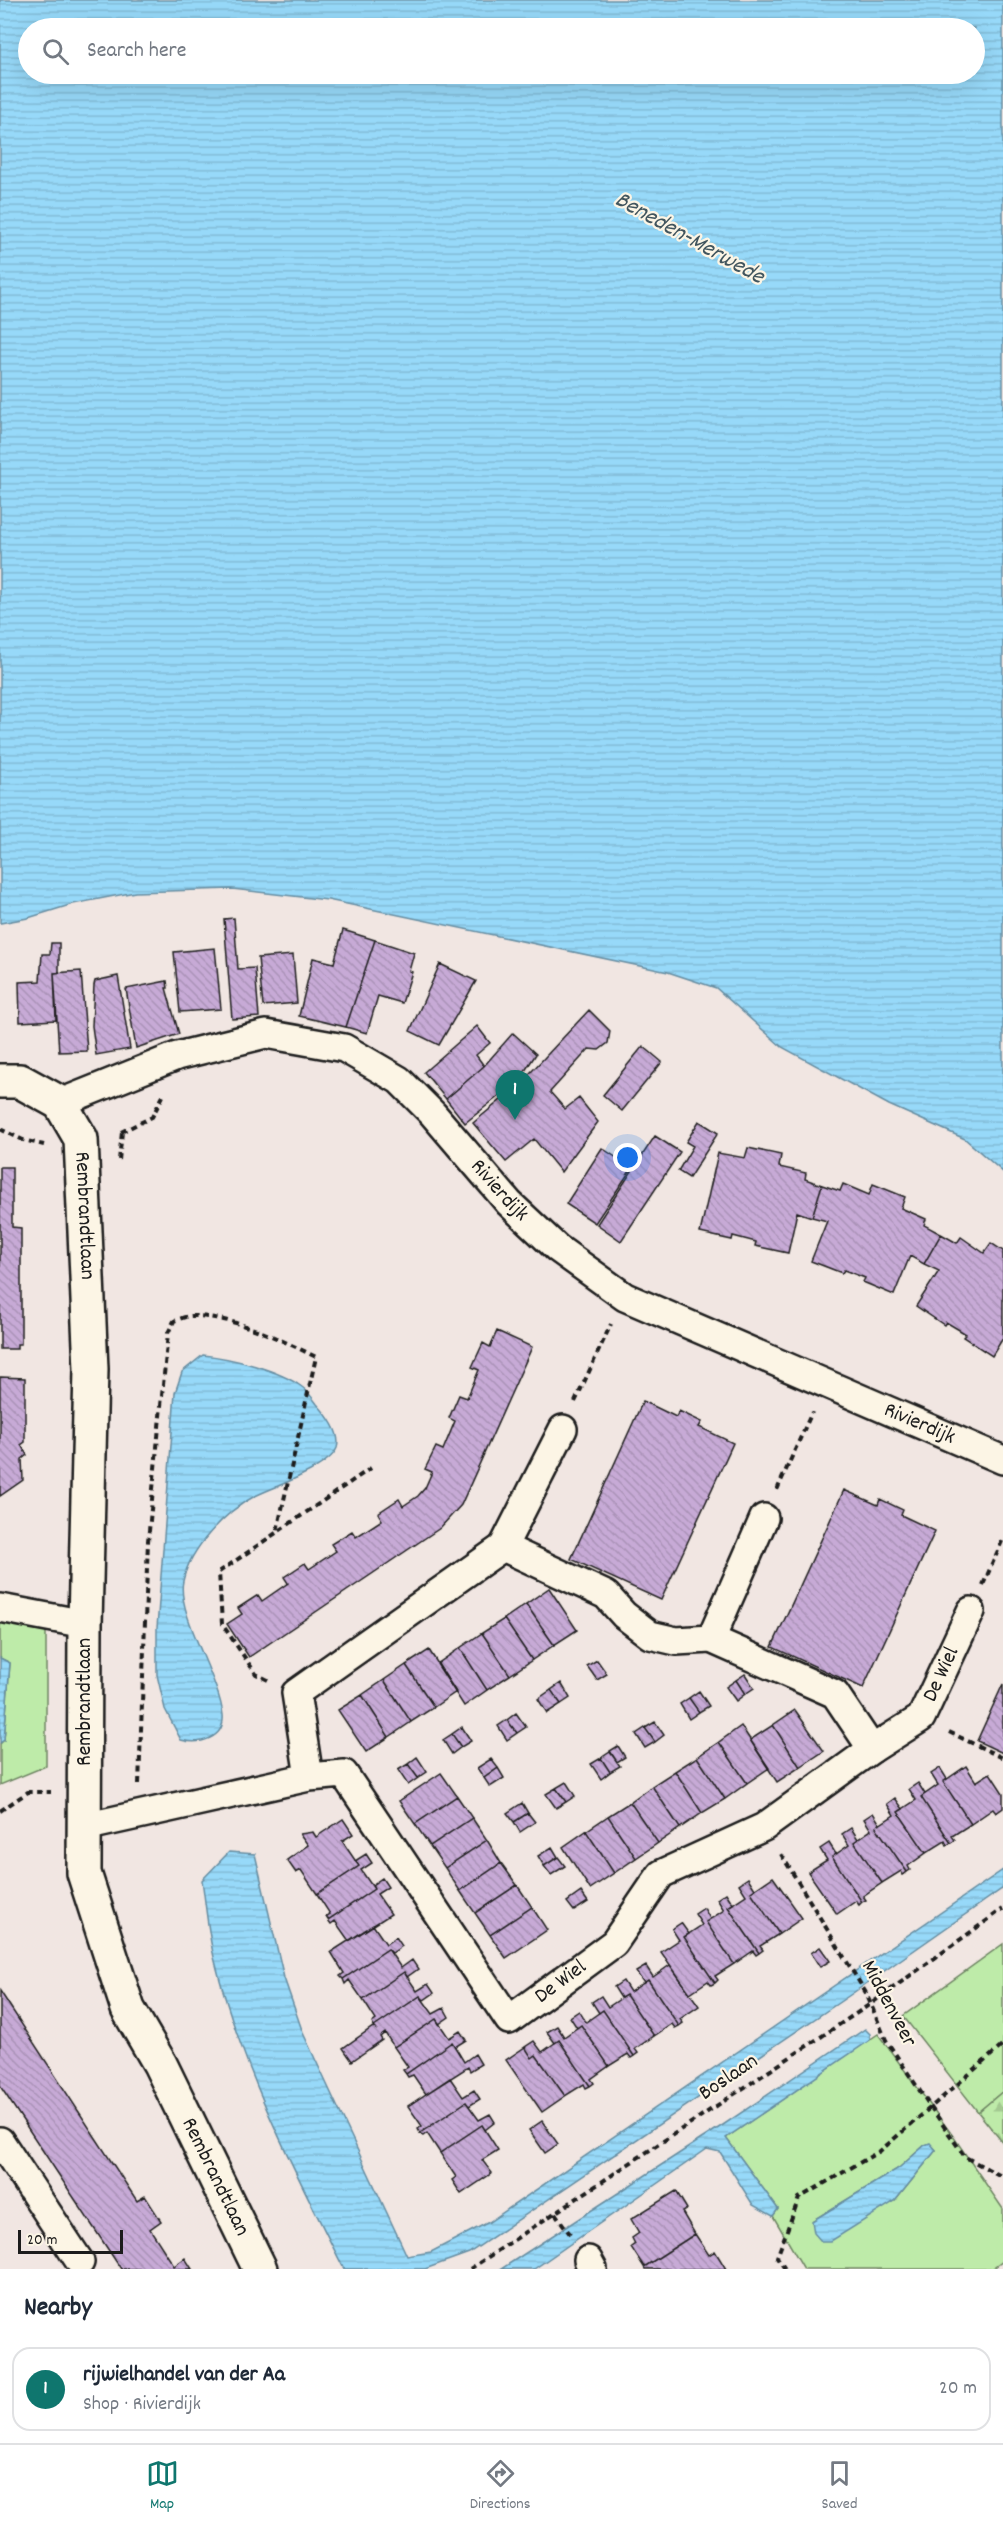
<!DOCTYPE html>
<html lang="en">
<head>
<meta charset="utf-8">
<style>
  :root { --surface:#fff; --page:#f6f6f7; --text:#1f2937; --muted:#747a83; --line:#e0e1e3; --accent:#0f766e }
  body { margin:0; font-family:Dekko,sans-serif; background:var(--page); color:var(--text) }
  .scale { position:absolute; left:18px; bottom:15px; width:105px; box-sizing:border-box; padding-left:6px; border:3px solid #1c1c1c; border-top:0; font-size:16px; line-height:21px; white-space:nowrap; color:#1c1c1c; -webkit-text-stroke:4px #fcf5e5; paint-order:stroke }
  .you { position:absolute; left:628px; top:1158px; width:21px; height:21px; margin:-15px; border:4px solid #fff; border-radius:50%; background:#1a73e8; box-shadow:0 0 0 9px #1a73e833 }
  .badge { display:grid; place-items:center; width:39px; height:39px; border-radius:50%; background:var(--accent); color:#fff; font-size:20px; font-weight:700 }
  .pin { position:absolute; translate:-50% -50px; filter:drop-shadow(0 2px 3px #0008) }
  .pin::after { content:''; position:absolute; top:32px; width:21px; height:18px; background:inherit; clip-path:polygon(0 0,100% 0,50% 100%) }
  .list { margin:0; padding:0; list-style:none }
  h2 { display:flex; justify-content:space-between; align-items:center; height:78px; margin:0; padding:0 24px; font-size:26px }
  h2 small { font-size:20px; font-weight:400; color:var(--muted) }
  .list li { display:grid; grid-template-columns:39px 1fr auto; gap:18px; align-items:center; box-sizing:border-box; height:84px; margin:0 12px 12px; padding:0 12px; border:2px solid var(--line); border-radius:18px }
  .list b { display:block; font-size:22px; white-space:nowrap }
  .list p { margin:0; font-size:20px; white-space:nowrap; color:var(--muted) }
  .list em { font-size:20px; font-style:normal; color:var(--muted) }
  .icon { flex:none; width:33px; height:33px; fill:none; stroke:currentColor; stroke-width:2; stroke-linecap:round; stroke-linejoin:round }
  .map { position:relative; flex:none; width:1003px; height:2269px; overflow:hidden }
  .search { position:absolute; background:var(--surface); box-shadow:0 6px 24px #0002; left:18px; right:18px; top:18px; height:66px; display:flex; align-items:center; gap:15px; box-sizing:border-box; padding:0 21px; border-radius:33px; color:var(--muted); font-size:22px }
  .sheet { height:174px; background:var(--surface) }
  nav { display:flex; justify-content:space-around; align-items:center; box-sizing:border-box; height:84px; border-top:2px solid var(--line); background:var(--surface); font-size:16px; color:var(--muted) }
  nav a { display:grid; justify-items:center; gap:3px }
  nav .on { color:var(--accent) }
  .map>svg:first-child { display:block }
</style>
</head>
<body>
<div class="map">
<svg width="1003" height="2269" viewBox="0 0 1003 2269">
  <defs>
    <pattern id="forest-firs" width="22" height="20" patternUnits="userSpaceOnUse" patternTransform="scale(1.5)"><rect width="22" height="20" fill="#beeba9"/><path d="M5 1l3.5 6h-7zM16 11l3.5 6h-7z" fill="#a3c991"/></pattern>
    <pattern id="water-rules" width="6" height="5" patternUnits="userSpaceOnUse" patternTransform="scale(1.5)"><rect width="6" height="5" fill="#97d9f9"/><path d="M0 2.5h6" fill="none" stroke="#82bad5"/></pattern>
    <pattern id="building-back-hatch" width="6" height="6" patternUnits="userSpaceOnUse" patternTransform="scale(1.5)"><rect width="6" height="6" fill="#c7aad6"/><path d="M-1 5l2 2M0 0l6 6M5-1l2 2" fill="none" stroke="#aa92b7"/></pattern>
  </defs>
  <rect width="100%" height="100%" fill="#f1e6e2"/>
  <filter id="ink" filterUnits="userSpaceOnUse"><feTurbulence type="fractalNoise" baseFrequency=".0167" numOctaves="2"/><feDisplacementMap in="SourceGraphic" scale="12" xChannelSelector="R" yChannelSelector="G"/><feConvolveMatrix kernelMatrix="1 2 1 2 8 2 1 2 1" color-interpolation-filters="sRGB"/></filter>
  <g filter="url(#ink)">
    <path fill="#beeba9" stroke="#6d8462" stroke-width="1.5" fill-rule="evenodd" d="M0 1620 46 1630V1766L0 1785V1744L4 1740 10 1663 0 1658Z
      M1003 1944V2091L978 2112 903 2016Z
      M878 2034 953 2136 1003 2209V2261L992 2269H804L773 2216 778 2209 726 2138ZM930 2144 936 2150 895 2201 812 2221 899 2168 925 2145Z"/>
    <path fill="url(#forest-firs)" stroke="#6d8462" stroke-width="1.5" d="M1003 2091V2143L978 2112Z"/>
    <path fill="url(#water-rules)" stroke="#668da1" stroke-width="1.5" fill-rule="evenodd" d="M0 0H1003V1172L965 1139 889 1105 782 1047 716 988 668 972 328 900 232 889 135 892 73 904 28 918 0 923ZM28 28H974V74H28Z
      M203 1355C232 1358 279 1370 302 1387 308 1391 313 1399 317 1404 326 1414 342 1433 337 1448 329 1468 274 1487 255 1496 226 1511 190 1548 183 1581 176 1613 219 1677 223 1715 225 1739 199 1745 181 1740L165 1709 157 1675V1628L175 1393 182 1372Z
      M0 1658 10 1663 4 1740 0 1743Z
      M229 1852 255 1854 284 1978 303 2033 407 2256 431 2252 489 2222 1003 1870V1888L850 1995 469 2253 425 2269H344C294 2170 242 2070 215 1961 208 1935 206 1906 202 1880Z
      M865 2029 870 2034V2040L726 2138 778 2209 773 2216 753 2205 720 2152 707 2149 534 2269H501L723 2125Z
      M930 2143 936 2150 895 2201 831 2241H821L814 2233 812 2221 899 2168 925 2145Z"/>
    <path fill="url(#building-back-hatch)" stroke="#1c1c1c" stroke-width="1.5" d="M234 918 238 969 255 968 259 1017 232 1019 224 919Z
      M343 930 375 940 346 1027 299 1016 313 958 334 963Z
      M375 940 414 953 409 971 412 972 402 1003 378 996 367 1033 346 1027Z
      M51 943H59V973H54L56 1020 20 1022 19 982 40 981 42 954H50Z
      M215 948 221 1009 180 1012 174 952Z
      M293 955 297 1003 263 1006 258 958Z
      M440 964 476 981 439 1045 410 1031Z
      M81 971 87 1051 59 1052 54 973Z
      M118 976 130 1049 96 1055 92 1026 94 985 95 981Z
      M167 981 168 988H166L179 1034 136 1048 126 989Z
      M589 1010 610 1031 608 1043 599 1050 589 1049 550 1092 565 1109 579 1098 598 1122 561 1172 534 1139 506 1162 473 1123 518 1086Z
      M477 1026 490 1043 476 1055 484 1066 446 1099 424 1072Z
      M513 1033 536 1054 519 1080 465 1123 446 1099 484 1066Z
      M643 1046 662 1062 622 1111 603 1095Z
      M699 1121 718 1133 689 1178 678 1171 693 1146 686 1142Z
      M655 1136 680 1152 621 1241 597 1224Z
      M602 1148 632 1168 595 1223 566 1204Z
      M748 1148 781 1155 779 1167 806 1173 805 1179 822 1185 812 1217 797 1212 788 1253 755 1246 756 1242 733 1236 732 1240 700 1233 718 1153 745 1158Z
      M0 1167H12V1227L21 1228V1344H17V1349H0Z
      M843 1184 869 1195 873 1184 905 1197 901 1208 926 1219 924 1225 941 1234 924 1264 910 1256 894 1295 863 1282 865 1278 844 1270 842 1273 811 1261 827 1221 812 1217 822 1185 840 1191Z
      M941 1234 957 1243 961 1237 984 1253 991 1243 1003 1251V1338L992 1356 963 1337 966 1334 946 1322 944 1325 916 1306 939 1271 924 1264Z
      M497 1331 532 1347 461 1505 440 1528 249 1657 227 1624 242 1614 238 1608 258 1595 262 1601 288 1583 284 1577 305 1563 309 1569 336 1551 331 1544 352 1531 356 1537 382 1520 378 1513 399 1499 403 1506 418 1496 425 1488 432 1472 425 1469 436 1447 443 1450 455 1421 449 1418 459 1395 467 1398 479 1370 472 1367 483 1343 490 1347Z
      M0 1377 25 1378V1442L21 1445 27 1455 22 1459 23 1480 0 1496Z
      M643 1401 676 1417 679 1411 702 1422 699 1427 733 1443 661 1600 571 1559Z
      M844 1490 878 1505 880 1499 903 1510 901 1515 935 1531 863 1688 772 1647Z
      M549 1588 577 1630 554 1645 526 1604Z
      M526 1604 554 1645 532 1660 504 1619Z
      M504 1619 532 1660 510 1675 482 1633Z
      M482 1633 510 1675 487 1690 460 1648Z
      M460 1648 487 1690 464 1706 437 1664Z
      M429 1650 456 1692 434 1707 406 1665Z
      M597 1660 607 1674 597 1680 587 1666Z
      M406 1665 434 1707 411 1722 384 1680Z
      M745 1674 754 1688 745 1694 736 1680Z
      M384 1680 411 1722 389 1737 362 1695Z
      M736 1680 745 1694 736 1701 726 1687Z
      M561 1683 570 1698 561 1704 551 1690Z
      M1003 1684V1753L977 1741Z
      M551 1690 561 1704 547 1713 538 1699Z
      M699 1691 709 1706 699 1712 689 1698Z
      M362 1695 389 1737 366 1752 338 1710Z
      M689 1698 699 1712 689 1719 680 1704Z
      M795 1710 824 1751 800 1767 773 1725Z
      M516 1713 526 1727 517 1733 507 1720Z
      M507 1720 517 1733 507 1740 498 1726Z
      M655 1722 664 1735 655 1742 645 1728Z
      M773 1725 800 1767 777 1782 750 1740Z
      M741 1726 769 1768 747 1783 719 1742Z
      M462 1727 471 1741 461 1747 452 1734Z
      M645 1728 655 1742 645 1748 636 1734Z
      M452 1734 461 1747 452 1754 443 1740Z
      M719 1742 747 1783 725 1799 697 1757Z
      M618 1746 625 1757 617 1762 610 1751Z
      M610 1752 620 1766 610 1772 601 1758Z
      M417 1757 427 1772 418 1778 408 1764Z
      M697 1757 725 1799 702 1813 675 1771Z
      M601 1758 610 1772 601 1779 591 1764Z
      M491 1759 498 1768 484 1778 477 1768Z
      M408 1764 418 1778 408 1785 398 1770Z
      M966 1766 976 1782 990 1773 1003 1793V1808L996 1813 993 1809 971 1824 943 1782Z
      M498 1768 504 1778 490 1787 484 1778Z
      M940 1768 947 1779 943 1782 971 1824 952 1836 955 1840 951 1843 921 1797 938 1785 931 1774Z
      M675 1771 702 1813 680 1828 652 1786Z
      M441 1773 457 1796 415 1824 399 1801Z
      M566 1782 575 1796 566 1802 556 1788Z
      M918 1783 925 1794 921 1797 951 1843 947 1845 945 1841 926 1853 898 1812 916 1800 909 1789Z
      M652 1786 680 1828 658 1843 630 1802Z
      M556 1788 566 1802 556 1808 546 1794Z
      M457 1796 472 1818 430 1846 415 1824Z
      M895 1798 903 1809 898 1812 926 1853 908 1866 910 1870 907 1872 876 1827 894 1815 887 1804Z
      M630 1802 658 1843 636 1858 608 1816Z
      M522 1803 528 1813 514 1822 507 1813Z
      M528 1813 535 1822 520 1832 514 1822Z
      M873 1813 880 1824 876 1827 907 1872 903 1875 901 1871 882 1883 854 1842 871 1830 864 1819Z
      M608 1816 636 1858 614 1873 586 1831Z
      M472 1818 487 1840 445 1868 430 1846Z
      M343 1819 353 1834 342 1841 359 1866 317 1894 301 1870 296 1873 287 1860 308 1845 300 1834 313 1832 316 1837Z
      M851 1828 858 1839 854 1842 882 1883 863 1896 866 1900 862 1902 832 1857 849 1845 842 1834Z
      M586 1831 614 1873 590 1889 563 1847Z
      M487 1840 501 1863 460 1891 445 1868Z
      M829 1843 836 1854 832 1857 862 1902 859 1905 856 1901 837 1914 808 1872 827 1860 820 1849Z
      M552 1847 558 1857 544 1866 538 1856Z
      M366 1854 372 1863 361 1870 374 1889 328 1920 326 1917 330 1914 317 1894 359 1866 355 1861Z
      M558 1857 565 1866 551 1875 544 1866Z
      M501 1863 517 1885 475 1913 460 1891Z
      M773 1877 802 1918 779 1934 751 1892Z
      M382 1878 388 1887 377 1894 391 1914 349 1941 335 1921 331 1924 328 1920 374 1889 372 1885Z
      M748 1878 755 1889 751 1892 779 1934 760 1946 763 1950 759 1953 728 1907 746 1895 739 1884Z
      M517 1885 532 1907 490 1935 475 1913Z
      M581 1892 588 1902 574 1911 567 1902Z
      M726 1893 733 1904 728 1907 759 1953 756 1955 753 1951 734 1964 706 1922 724 1910 717 1899Z
      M532 1907 547 1930 506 1958 490 1935Z
      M704 1908 710 1919 706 1922 734 1964 715 1976 718 1980 715 1983 684 1937 702 1925 695 1914Z
      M681 1923 689 1934 684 1937 715 1983 711 1985 708 1981 690 1993 661 1952 679 1940 672 1929Z
      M373 1925 386 1944 396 1937 402 1946 392 1953 388 1949 343 1979 340 1976 344 1973 331 1952Z
      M820 1947 830 1961 820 1967 811 1953Z
      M388 1949 401 1968 412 1960 418 1969 407 1977 404 1972 363 2000 349 1980 345 1984 343 1979Z
      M670 1965 699 2006 680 2019 683 2023 679 2026 648 1980 644 1983 636 1972 646 1966 653 1977Z
      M404 1972 417 1991 428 1984 434 1993 424 2000 420 1996 374 2027 372 2023 376 2020 363 2000Z
      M648 1980 679 2026 675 2028 672 2024 654 2036 626 1995 621 1998 614 1987 623 1981 630 1992Z
      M0 1991 137 2201 145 2196 161 2221 150 2229 174 2266 185 2258 192 2269H121L0 2086Z
      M626 1995 654 2036 635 2049 638 2053 634 2056 603 2010 599 2013 592 2002 601 1996 608 2007Z
      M420 1996 433 2014 444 2008 449 2017 439 2024 436 2019 394 2047 385 2033 380 2037 382 2040 352 2061 343 2048 373 2027 377 2030 374 2027Z
      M603 2010 634 2056 631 2058 628 2054 609 2066 581 2025 577 2028 570 2017 579 2011 586 2022Z
      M436 2019 449 2038 460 2031 466 2040 455 2047 452 2042 406 2074 403 2070 408 2067 394 2047Z
      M581 2025 609 2066 591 2079 594 2083 590 2086 559 2040 555 2043 547 2032 557 2026 564 2037Z
      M559 2040 590 2086 586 2088 584 2084 565 2096 536 2055 532 2058 525 2047 534 2041 542 2052Z
      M452 2042 464 2062 475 2054 481 2064 470 2071 468 2067 426 2094 413 2075 408 2077 406 2074Z
      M525 2047 532 2058 536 2055 565 2096 542 2112 506 2060Z
      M450 2078 463 2097 474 2090 480 2099 469 2106 466 2102 420 2133 418 2129 422 2126 408 2106Z
      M466 2102 479 2120 490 2114 495 2122 485 2130 482 2125 440 2153 427 2133 423 2136 420 2133Z
      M542 2121 558 2144 545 2153 529 2130Z
      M482 2125 498 2150 482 2160 492 2173 461 2194 452 2180 456 2177 440 2153Z
      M676 2191 687 2209 682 2212 695 2234 644 2267 631 2247 635 2244 632 2238 639 2233 631 2219Z
      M695 2234 709 2255 715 2251 726 2269H645L644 2267Z"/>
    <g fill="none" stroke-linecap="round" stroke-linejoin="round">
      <defs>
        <g id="street">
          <path id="s1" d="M60 1103 177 1056 266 1034 344 1048 399 1080 433 1114 509 1203 557 1248 625 1297 1003 1460"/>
          <path d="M503 1547 563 1429"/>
          <path d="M0 1608 85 1624"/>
          <path d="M711 1639 764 1518"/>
          <path id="s2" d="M872 1749 921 1718 971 1611"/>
          <path id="s3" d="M84 1827 309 1777 344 1774 509 2020 614 1943 661 1874 764 1827 872 1749 835 1694 711 1639 676 1641 650 1635 624 1615 606 1595 503 1547 296 1693 309 1777"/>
          <path d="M0 2141 80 2262"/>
          <path d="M588 2260 593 2269"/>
        </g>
        <g id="secondary">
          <path id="s4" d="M0 1081H20L60 1103 81 1139 91 1369 85 1624 84 1873 128 2009 160 2064 260 2269"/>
        </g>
      </defs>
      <use href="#street" stroke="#1c1c1c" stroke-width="32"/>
      <use href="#secondary" stroke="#1c1c1c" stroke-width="38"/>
      <path stroke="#1c1c1c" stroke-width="4" stroke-dasharray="6 4.5" stroke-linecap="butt" d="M0 1129 23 1140 44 1145
        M121 1132 152 1117 163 1096
        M119 1160 122 1132
        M575 1402 611 1324
        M777 1490 812 1412
        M983 1585 1003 1539
        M268 1680 256 1674 222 1624 219 1572 371 1468
        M949 1732 1003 1758
        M139 1784 148 1541 168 1333 174 1321C179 1319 186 1316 192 1316 233 1316 280 1339 316 1357L277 1531
        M0 1811 28 1792H51
        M781 1854 866 1993 886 2040 932 2109 965 2157 1003 2177
        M555 2213 570 2234
        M470 2269 872 2003 1003 1909
        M785 2269 777 2257 799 2198 880 2151 1003 2045"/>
      <use href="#street" stroke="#fcf5e5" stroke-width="27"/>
      <use href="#secondary" stroke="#fcf5e5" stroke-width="33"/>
    </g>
  </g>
  <g text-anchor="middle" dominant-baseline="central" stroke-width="4.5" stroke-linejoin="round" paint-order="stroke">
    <g font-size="22" fill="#1c1c1c" stroke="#fcf5e5">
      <text stroke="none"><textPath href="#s1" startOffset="510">Rivierdijk</textPath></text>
      <text stroke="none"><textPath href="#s4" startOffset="184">Rembrandtlaan</textPath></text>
      <text stroke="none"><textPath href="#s1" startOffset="996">Rivierdijk</textPath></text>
      <text stroke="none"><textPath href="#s2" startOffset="106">De Wiel</textPath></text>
      <text transform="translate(85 1702) rotate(-90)">Rembrandtlaan</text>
      <text stroke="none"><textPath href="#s3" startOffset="626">De Wiel</textPath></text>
      <text transform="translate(888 2004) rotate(62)">Middenveer</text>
      <text transform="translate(729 2078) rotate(-34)">Boslaan</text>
      <text stroke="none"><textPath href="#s4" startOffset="1174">Rembrandtlaan</textPath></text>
    </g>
    <g font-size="24" font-style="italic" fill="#41555e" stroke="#fcf5e5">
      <text transform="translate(689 239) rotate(29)">Beneden-Merwede</text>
    </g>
  </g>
</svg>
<div class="scale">20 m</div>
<div class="you"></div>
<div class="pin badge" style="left:515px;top:1120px">1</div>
<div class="search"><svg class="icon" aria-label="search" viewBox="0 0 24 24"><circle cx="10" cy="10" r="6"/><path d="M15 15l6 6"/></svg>Search here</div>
</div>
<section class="sheet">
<h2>Nearby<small></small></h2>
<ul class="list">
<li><span class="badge">1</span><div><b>rijwielhandel van der Aa</b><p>Shop · Rivierdijk</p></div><em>20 m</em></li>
</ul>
</section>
<nav>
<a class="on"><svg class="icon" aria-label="map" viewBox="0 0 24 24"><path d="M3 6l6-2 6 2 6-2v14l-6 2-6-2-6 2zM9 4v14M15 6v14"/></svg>Map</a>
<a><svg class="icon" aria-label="directions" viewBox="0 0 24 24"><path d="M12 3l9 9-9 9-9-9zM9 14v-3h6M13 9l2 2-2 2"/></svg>Directions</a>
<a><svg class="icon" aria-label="saved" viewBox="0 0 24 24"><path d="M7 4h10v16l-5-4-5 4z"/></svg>Saved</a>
</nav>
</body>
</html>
